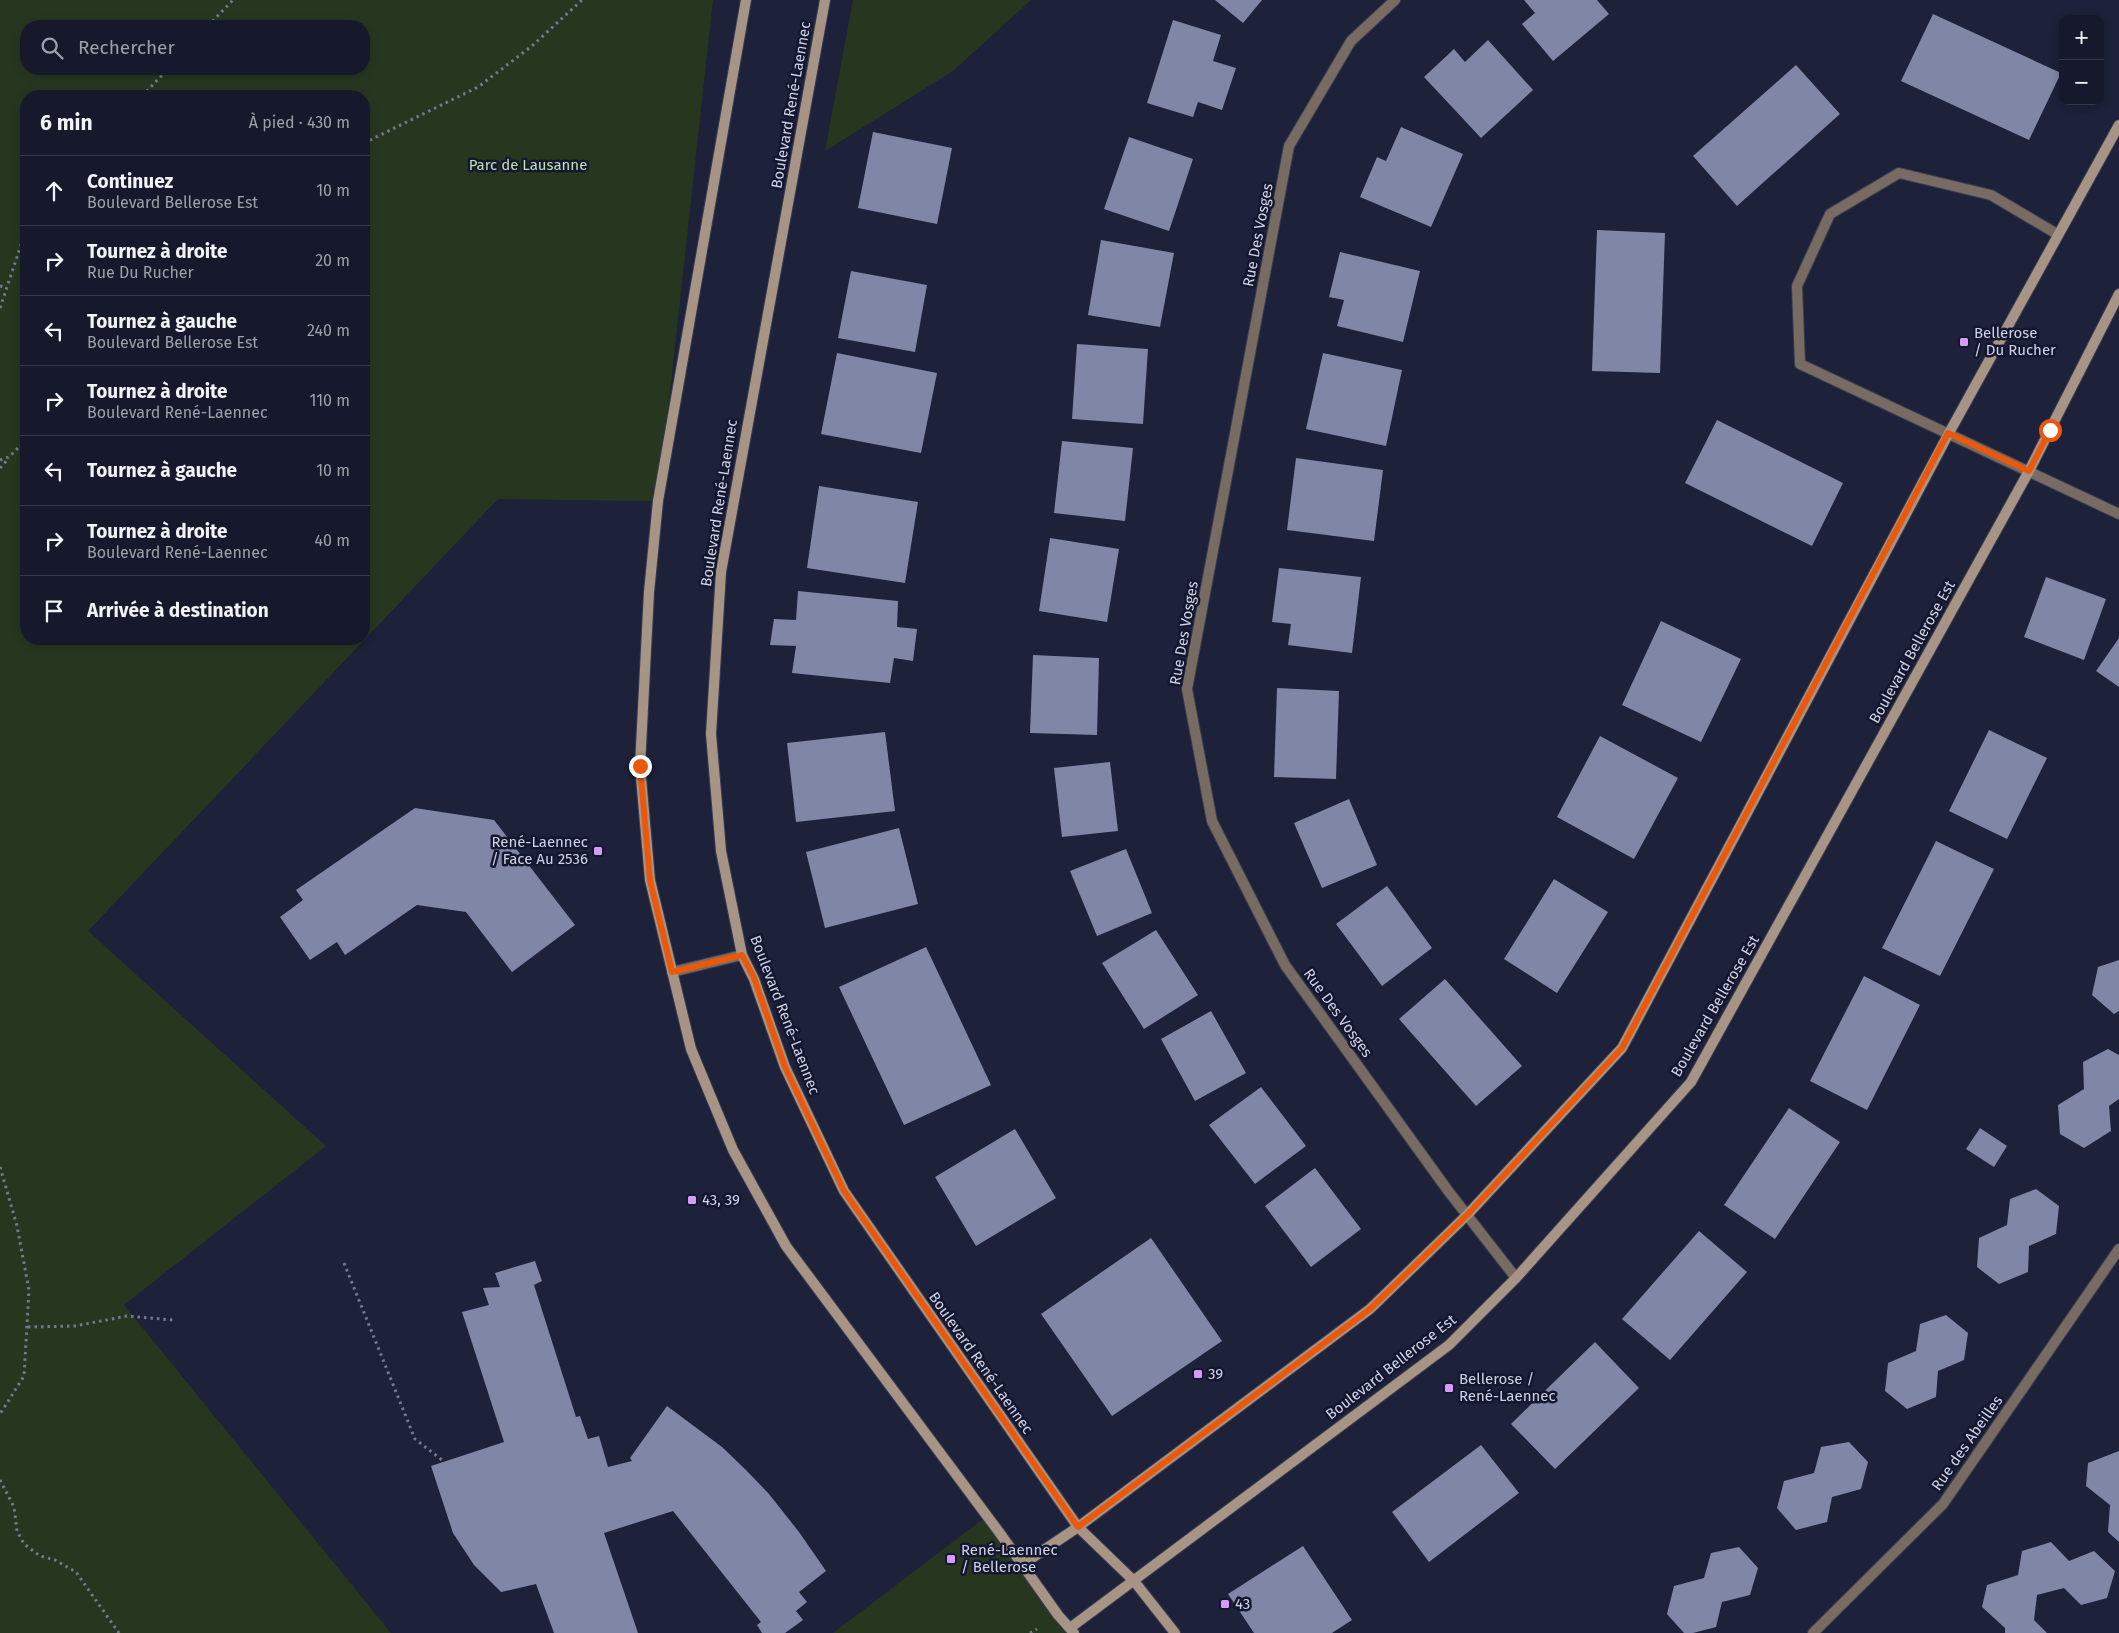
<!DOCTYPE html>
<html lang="fr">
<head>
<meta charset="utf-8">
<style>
  :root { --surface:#16192b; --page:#1f2233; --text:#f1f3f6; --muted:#9ea0a9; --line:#353847 }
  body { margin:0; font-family:"Fira Sans",sans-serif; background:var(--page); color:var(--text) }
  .controls { position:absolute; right:15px; top:15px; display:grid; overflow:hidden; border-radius:10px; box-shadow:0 2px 8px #0003 }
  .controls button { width:45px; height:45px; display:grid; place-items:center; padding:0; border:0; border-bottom:1px solid var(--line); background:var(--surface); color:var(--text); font:25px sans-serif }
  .stop { position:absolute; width:15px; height:15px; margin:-11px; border:4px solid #ea580c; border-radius:50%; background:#fff }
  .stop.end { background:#ea580c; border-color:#fff; box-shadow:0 1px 5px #0008 }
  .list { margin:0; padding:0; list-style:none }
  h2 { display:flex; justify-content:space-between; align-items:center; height:65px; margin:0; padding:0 20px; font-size:21px }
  h2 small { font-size:16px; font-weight:400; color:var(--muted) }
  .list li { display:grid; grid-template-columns:32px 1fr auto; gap:15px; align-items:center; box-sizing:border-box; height:70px; padding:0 20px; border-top:1px solid var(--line) }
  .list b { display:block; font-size:19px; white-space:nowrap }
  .list p { margin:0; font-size:16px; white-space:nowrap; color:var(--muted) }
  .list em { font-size:16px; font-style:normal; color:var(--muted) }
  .icon { flex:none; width:28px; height:28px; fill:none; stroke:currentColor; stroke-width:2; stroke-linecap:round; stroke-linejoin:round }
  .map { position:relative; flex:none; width:2119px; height:1633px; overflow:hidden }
  .search { position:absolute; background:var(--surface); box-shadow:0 2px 8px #0003; left:20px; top:20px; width:350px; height:55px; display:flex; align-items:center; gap:12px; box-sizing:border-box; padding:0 18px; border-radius:20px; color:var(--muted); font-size:19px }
  .panel { position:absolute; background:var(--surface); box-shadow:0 2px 8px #0003; left:20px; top:90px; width:350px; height:555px; border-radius:20px }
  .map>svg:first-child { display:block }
</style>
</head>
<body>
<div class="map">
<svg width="2119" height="1633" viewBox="0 0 2119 1633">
  <rect width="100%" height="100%" fill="#1d2139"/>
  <path fill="#27371f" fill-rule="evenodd" d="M0 0H713L658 501 498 499 88 931 326 1146 124 1305 391 1633H0ZM26 26H364V69H26ZM26 96H364V639H26Z
    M853 0H1031L953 71 825 151Z
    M987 1516 1070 1628 1064 1633H833Z"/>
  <path fill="#8086a6" d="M1215 0H1262L1243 23Z
    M1524 0H1597L1609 14 1553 61 1522 24 1535 13Z
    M1933 14 2061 73 2029 140 1901 81Z
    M1173 20 1221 35 1213 61 1236 68 1222 110 1198 102 1193 117 1147 103Z
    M1488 40 1533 90 1481 138 1424 77 1454 49 1465 62Z
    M1796 65 1840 114 1737 206 1693 156Z
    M1401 127 1463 154 1431 227 1360 197 1377 157 1386 161Z
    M873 132 952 148 937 224 858 208Z
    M1129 137 1193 159 1169 231 1104 209Z
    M1597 230 1665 233 1660 373 1592 371Z
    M1101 240 1174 253 1160 327 1088 315Z
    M1340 252 1420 271 1403 342 1337 326 1344 300 1329 297Z
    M851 271 927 285 915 352 838 338Z
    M1077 344 1148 349 1143 424 1072 419Z
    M837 353 937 373 921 453 821 434Z
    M1323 353 1402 370 1386 446 1306 429Z
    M1717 420 1843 483 1812 546 1685 483Z
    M1062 441 1133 448 1125 521 1054 513Z
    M1296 458 1383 470 1374 541 1287 530Z
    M819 486 918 502 905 583 807 568Z
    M1050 538 1119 549 1107 622 1039 611Z
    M1279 568 1361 577 1352 653 1288 645 1291 624 1272 622Z
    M2046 577 2106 599 2084 660 2024 637Z
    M798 591 898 601 897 627 917 629 913 661 894 658 890 683 792 673 796 646 770 645 774 619 796 620Z
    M1661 621 1741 659 1701 742 1622 705Z
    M2119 638V687L2096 671Z
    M1033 655 1099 658 1097 735 1030 733Z
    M1277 688 1339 691 1336 779 1274 777Z
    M1989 730 2047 758 2007 839 1949 811Z
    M885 732 895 811 796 822 787 743Z
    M1600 736 1678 778 1634 859 1557 817Z
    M1110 762 1118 831 1062 837 1054 768Z
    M1349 799 1377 865 1322 888 1294 823Z
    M415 808 494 820 575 925 512 972 466 912 417 905 345 955 337 942 310 960 280 917 303 900 296 890Z
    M899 828 918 904 825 928 806 852Z
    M1936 841 1994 869 1940 976 1882 948Z
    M1126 849 1152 913 1097 936 1070 871Z
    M1554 879 1608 912 1557 993 1504 959Z
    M1387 886 1432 948 1382 986 1336 924Z
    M1156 930 1198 995 1144 1029 1102 963Z
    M926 947 991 1085 904 1125 839 987Z
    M2119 960V1011L2114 1014 2092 995 2098 967Z
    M1864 976 1920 1005 1867 1110 1810 1081Z
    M1445 979 1522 1066 1476 1106 1399 1019Z
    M1211 1011 1246 1073 1195 1101 1161 1039Z
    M2108 1049 2119 1055V1099L2109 1106 2111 1131 2084 1148 2060 1134 2058 1105 2084 1089 2083 1062Z
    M1261 1087 1306 1146 1255 1184 1209 1125Z
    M1789 1108 1840 1142 1775 1239 1724 1205Z
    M1980 1128 2007 1146 1994 1167 1966 1149Z
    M1015 1129 1056 1198 976 1246 935 1177Z
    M1315 1168 1361 1229 1311 1267 1265 1206Z
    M2036 1189 2059 1206 2056 1234 2029 1246 2028 1272 1999 1284 1977 1267 1979 1238 2007 1225 2010 1199Z
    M1699 1231 1747 1272 1670 1360 1622 1319Z
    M1151 1238 1222 1341 1112 1416 1041 1314Z
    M535 1261 542 1281 534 1285 576 1417 580 1416 588 1439 599 1436 608 1467 632 1461 630 1458 667 1406 722 1447 746 1470 769 1494 799 1532 826 1571 799 1592 807 1602 796 1611 803 1620 785 1633H762L757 1625 761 1622 673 1511 604 1533 638 1633H554L536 1584 501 1592 474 1565 453 1533 431 1466 504 1442 462 1312 489 1305 483 1288 500 1287 495 1273Z
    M1946 1315 1968 1333 1964 1360 1938 1371 1936 1397 1907 1409 1885 1391 1888 1363 1916 1351 1920 1324Z
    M1595 1342 1639 1388 1555 1469 1511 1424Z
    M1849 1442 1868 1462 1861 1489 1832 1497 1827 1522 1796 1530 1777 1508 1784 1481 1814 1473 1821 1447Z
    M1481 1445 1519 1493 1429 1562 1392 1512Z
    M2119 1451V1542L2108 1532 2110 1505 2086 1486 2088 1463Z
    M2051 1542 2069 1561 2094 1551 2115 1571 2107 1598 2081 1605 2064 1588 2037 1595 2034 1620 2047 1633H2005V1628L1982 1607 1987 1585 2018 1575 2022 1551Z
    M1303 1546 1352 1620 1332 1633H1254L1228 1594Z
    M1739 1547 1758 1568 1750 1595 1722 1602 1716 1627 1693 1633H1684L1667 1614 1674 1586 1704 1578 1711 1553Z"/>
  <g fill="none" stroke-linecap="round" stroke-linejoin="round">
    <defs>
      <path id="lane" d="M672 972 742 955"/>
      <path id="street" d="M1395 0 1351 41 1289 146 1187 689 1212 821 1285 965 1449 1192 1516 1278
        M2057 234 1991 195 1899 173 1830 214 1797 286 1800 364 2119 514
        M1813 1633 1943 1504 2119 1249"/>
      <path id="secondary" d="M746 0 658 501 649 592 640 766 650 880 691 1049 733 1150 786 1246 999 1532 1058 1615 1074 1633
        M825 0 721 572 711 734 721 851 742 955 754 979 785 1067 844 1191 1078 1527 1134 1581 1175 1633
        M1023 1564 1078 1527 1370 1309 1468 1214 1622 1048 1949 433 2119 125
        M1070 1628 1449 1345 1516 1278 1691 1082 2029 471 2119 294"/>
    </defs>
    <use href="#lane" stroke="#393d54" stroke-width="12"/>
    <use href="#street" stroke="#393d54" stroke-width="12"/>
    <use href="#secondary" stroke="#393d54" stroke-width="12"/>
    <path stroke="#74788c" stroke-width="3" stroke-dasharray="2.5 4" stroke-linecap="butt" d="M208 26 233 0
      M142 96 168 69
      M364 143 478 87 532 46 582 0
      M0 286 6 288
      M0 308 26 230
      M0 460 9 457 26 440
      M0 468 9 458
      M0 1167 17 1226 29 1290 24 1376 0 1414
      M344 1263 415 1439 442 1460
      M28 1327 75 1326 127 1316 173 1320
      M0 1480 14 1507 17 1531 24 1544 40 1556 55 1560 76 1572 119 1633
      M1030 1633 1037 1629"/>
    <use href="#lane" stroke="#786b61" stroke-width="10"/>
    <use href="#street" stroke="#786b61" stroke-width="10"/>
    <use href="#secondary" stroke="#a89484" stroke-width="10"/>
  </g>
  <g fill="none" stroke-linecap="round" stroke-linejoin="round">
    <path stroke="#ea580c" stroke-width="6" d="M640 766 650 880 672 972 742 955 754 978 785 1067 844 1191 1078 1527 1370 1309 1468 1214 1622 1048 1948 433 2029 471 2050 430"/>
  </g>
  <g fill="#d69bf9" stroke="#14172f" stroke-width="2">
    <rect x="1959" y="337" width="10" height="10" rx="2.5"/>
    <rect x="593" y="846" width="10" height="10" rx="2.5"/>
    <rect x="687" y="1195" width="10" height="10" rx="2.5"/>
    <rect x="1193" y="1369" width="10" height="10" rx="2.5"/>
    <rect x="1444" y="1383" width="10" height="10" rx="2.5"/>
    <rect x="946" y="1554" width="10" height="10" rx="2.5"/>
    <rect x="1220" y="1599" width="10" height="10" rx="2.5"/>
  </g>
  <g text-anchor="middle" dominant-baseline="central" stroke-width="5" stroke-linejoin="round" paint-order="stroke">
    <g font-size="15" fill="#cfd3e4" stroke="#14172f">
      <text transform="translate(791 105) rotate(-80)">Boulevard René-Laennec</text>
      <text transform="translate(1258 235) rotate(-79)">Rue Des Vosges</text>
      <text transform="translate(719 503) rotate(-81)">Boulevard René-Laennec</text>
      <text transform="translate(1184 633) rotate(-80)">Rue Des Vosges</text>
      <text transform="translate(1912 652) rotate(-61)">Boulevard Bellerose Est</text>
      <text transform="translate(1715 1006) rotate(-60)">Boulevard Bellerose Est</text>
      <text transform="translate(1338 1013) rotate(54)">Rue Des Vosges</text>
      <text transform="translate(785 1015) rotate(69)">Boulevard René-Laennec</text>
      <text transform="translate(981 1363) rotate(55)">Boulevard René-Laennec</text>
      <text transform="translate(1391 1367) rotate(-38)">Boulevard Bellerose Est</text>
      <text transform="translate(1967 1443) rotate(-55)">Rue des Abeilles</text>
    </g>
    <g font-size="15" fill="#bde1ad" stroke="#14172f">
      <text x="528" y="165">Parc de Lausanne</text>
    </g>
    <g font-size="15" fill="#cfd3e4" stroke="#14172f" text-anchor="start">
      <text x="1974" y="333">Bellerose<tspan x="1974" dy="17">/ Du Rucher</tspan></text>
      <text x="588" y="842" text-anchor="end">René-Laennec<tspan x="588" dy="17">/ Face Au 2536</tspan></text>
      <text x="702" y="1200">43, 39</text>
      <text x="1208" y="1374">39</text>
      <text x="1459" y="1379">Bellerose /<tspan x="1459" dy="17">René-Laennec</tspan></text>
      <text x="961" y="1550">René-Laennec<tspan x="961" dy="17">/ Bellerose</tspan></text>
      <text x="1235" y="1604">43</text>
    </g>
  </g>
</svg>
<div class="controls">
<button>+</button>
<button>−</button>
</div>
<div class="stop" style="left:2050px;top:430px"></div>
<div class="stop end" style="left:640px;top:766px"></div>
<div class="search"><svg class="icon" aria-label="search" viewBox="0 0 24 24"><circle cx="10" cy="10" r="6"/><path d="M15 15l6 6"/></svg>Rechercher</div>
<section class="panel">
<h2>6 min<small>À pied · 430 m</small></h2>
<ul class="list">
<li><svg class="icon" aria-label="ahead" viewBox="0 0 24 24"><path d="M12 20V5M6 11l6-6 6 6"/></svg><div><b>Continuez</b><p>Boulevard Bellerose Est</p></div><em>10 m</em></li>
<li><svg class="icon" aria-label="right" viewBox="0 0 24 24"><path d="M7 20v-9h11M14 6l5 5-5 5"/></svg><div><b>Tournez à droite</b><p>Rue Du Rucher</p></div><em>20 m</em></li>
<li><svg class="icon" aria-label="left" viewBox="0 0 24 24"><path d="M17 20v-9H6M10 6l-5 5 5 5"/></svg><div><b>Tournez à gauche</b><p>Boulevard Bellerose Est</p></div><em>240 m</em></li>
<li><svg class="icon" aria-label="right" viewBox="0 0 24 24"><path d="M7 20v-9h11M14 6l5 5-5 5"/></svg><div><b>Tournez à droite</b><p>Boulevard René-Laennec</p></div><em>110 m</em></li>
<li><svg class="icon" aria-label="left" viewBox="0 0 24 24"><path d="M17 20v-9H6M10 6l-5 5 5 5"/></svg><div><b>Tournez à gauche</b></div><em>10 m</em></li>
<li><svg class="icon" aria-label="right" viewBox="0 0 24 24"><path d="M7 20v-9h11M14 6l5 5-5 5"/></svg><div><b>Tournez à droite</b><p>Boulevard René-Laennec</p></div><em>40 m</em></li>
<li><svg class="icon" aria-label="arrive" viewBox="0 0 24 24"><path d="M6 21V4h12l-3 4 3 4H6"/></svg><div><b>Arrivée à destination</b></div></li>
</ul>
</section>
</div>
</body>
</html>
